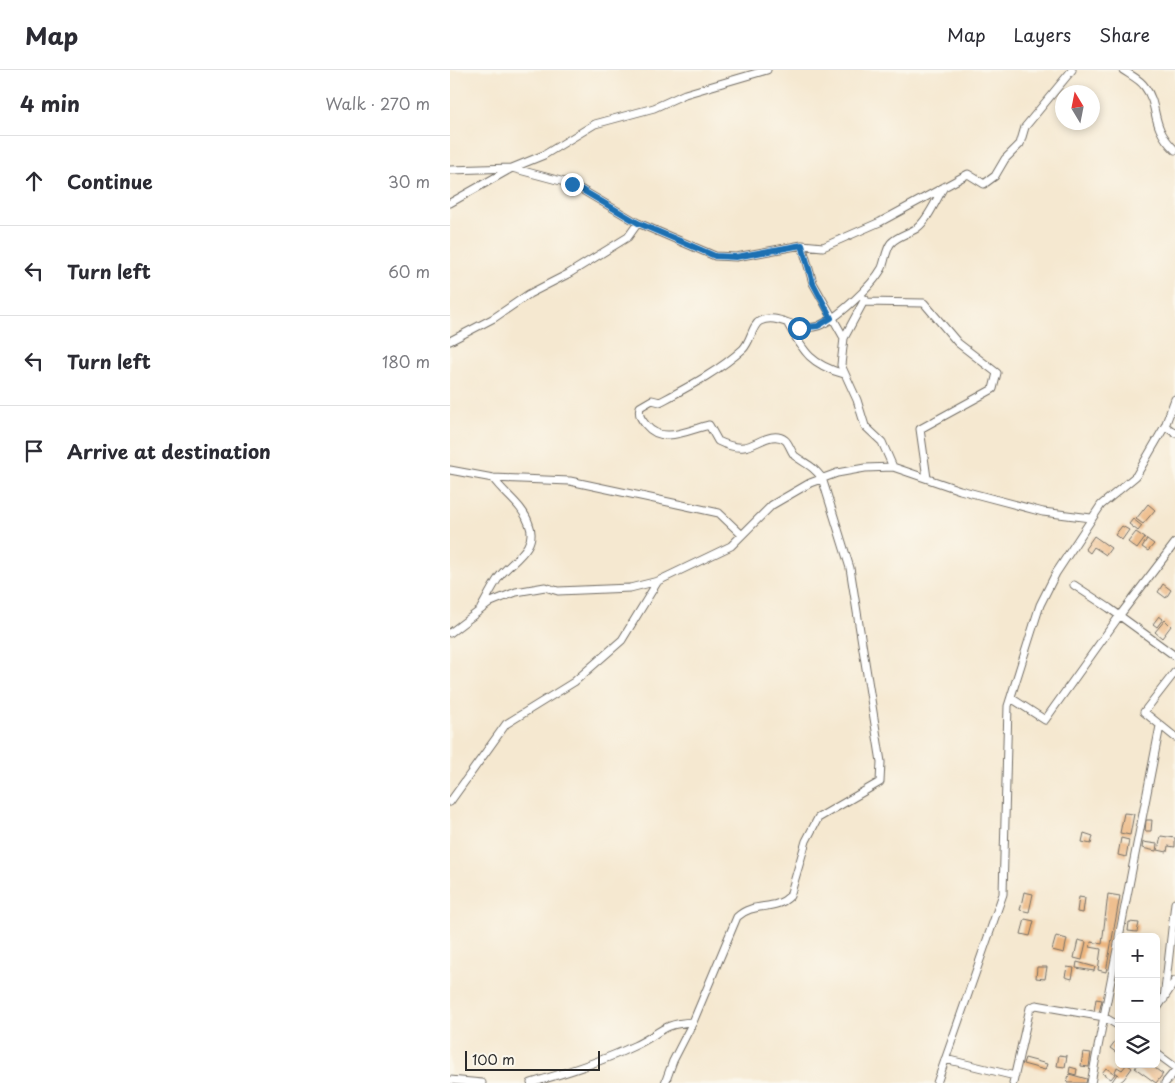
<!DOCTYPE html>
<html lang="en">
<head>
<meta charset="utf-8">
<style>
  :root { --surface:#fff; --page:#f7f7f7; --text:#2b2b33; --muted:#7c7c81; --line:#e1e1e2 }
  body { margin:0; font-family:"Playpen Sans",sans-serif; background:var(--page); color:var(--text) }
  .controls { position:absolute; right:15px; bottom:15px; display:grid; overflow:hidden; border-radius:8px; box-shadow:0 2px 8px #0003 }
  .controls button { width:45px; height:45px; display:grid; place-items:center; padding:0; border:0; border-bottom:1px solid var(--line); background:var(--surface); color:var(--text); font:25px sans-serif }
  .compass { position:absolute; left:605px; top:15px; width:45px; height:45px; border-radius:50%; background:var(--surface); box-shadow:0 2px 8px #0003; rotate:350deg }
  .scale { position:absolute; left:15px; bottom:12px; width:135px; box-sizing:border-box; padding-left:5px; border:2px solid #2b2b2b; border-top:0; font-size:14px; line-height:18px; white-space:nowrap; color:#2b2b2b; -webkit-text-stroke:4px #fbf7ec; paint-order:stroke }
  .stop { position:absolute; width:15px; height:15px; margin:-11px; border:4px solid #1f6fb2; border-radius:50%; background:#fff }
  .stop.end { background:#1f6fb2; border-color:#fff; box-shadow:0 1px 5px #0008 }
  .list { margin:0; padding:0; list-style:none }
  h2 { display:flex; justify-content:space-between; align-items:center; height:65px; margin:0; padding:0 20px; font-size:21px }
  h2 small { font-size:16px; font-weight:400; color:var(--muted) }
  .list li { display:grid; grid-template-columns:32px 1fr auto; gap:15px; align-items:center; box-sizing:border-box; height:90px; padding:0 20px; border-top:1px solid var(--line) }
  .list b { display:block; font-size:19px; white-space:nowrap }
  .list em { font-size:16px; font-style:normal; color:var(--muted) }
  .icon { flex:none; width:28px; height:28px; fill:none; stroke:currentColor; stroke-width:2; stroke-linecap:round; stroke-linejoin:round }
  .map { position:relative; flex:none; width:725px; height:1013px; overflow:hidden }
  header { display:flex; align-items:center; gap:30px; box-sizing:border-box; height:70px; padding:0 25px; background:var(--surface); border-bottom:1px solid var(--line) }
  header strong { font-size:24px }
  nav { display:flex; gap:28px; margin-inline-start:auto; font-size:18px }
  main { display:flex }
  aside { flex:1; background:var(--surface) }
  .map>svg:first-child { display:block }
</style>
</head>
<body>
<header>
<strong>Map</strong>
<nav><a>Map</a><a>Layers</a><a>Share</a></nav>
</header>
<main>
<aside>
<h2>4 min<small>Walk · 270 m</small></h2>
<ul class="list">
<li><svg class="icon" aria-label="ahead" viewBox="0 0 24 24"><path d="M12 20V5M6 11l6-6 6 6"/></svg><div><b>Continue</b></div><em>30 m</em></li>
<li><svg class="icon" aria-label="left" viewBox="0 0 24 24"><path d="M17 20v-9H6M10 6l-5 5 5 5"/></svg><div><b>Turn left</b></div><em>60 m</em></li>
<li><svg class="icon" aria-label="left" viewBox="0 0 24 24"><path d="M17 20v-9H6M10 6l-5 5 5 5"/></svg><div><b>Turn left</b></div><em>180 m</em></li>
<li><svg class="icon" aria-label="arrive" viewBox="0 0 24 24"><path d="M6 21V4h12l-3 4 3 4H6"/></svg><div><b>Arrive at destination</b></div></li>
</ul>
</aside>
<div class="map">
<svg width="725" height="1013" viewBox="0 0 725 1013">
  <rect width="100%" height="100%" fill="#fbf7ec"/>
  <filter id="ink" filterUnits="userSpaceOnUse"><feTurbulence type="fractalNoise" baseFrequency=".02" numOctaves="2"/><feDisplacementMap in="SourceGraphic" scale="10" xChannelSelector="R" yChannelSelector="G"/><feConvolveMatrix kernelMatrix="1 2 1 2 8 2 1 2 1" color-interpolation-filters="sRGB"/></filter>
  <filter id="wash" filterUnits="userSpaceOnUse"><feTurbulence type="fractalNoise" baseFrequency=".0096" numOctaves="4" result="noise"/><feDisplacementMap in="SourceGraphic" scale="20" xChannelSelector="R" yChannelSelector="G"/><feGaussianBlur stdDeviation="1.12" result="paint"/><feColorMatrix in="noise" values="0 0 0 0 0 0 0 0 0 0 0 0 0 0 0 0 0 1.4 0 .05"/><feComposite in="paint" operator="in"/></filter>
  <g filter="url(#wash)">
    <rect width="100%" height="100%" fill="#f5e8d0"/>
    <g id="blocks">
      <path fill="#ecb680" d="M698 434 705 440 693 454 686 449Z
        M683 449 692 456 688 461 679 454Z
        M672 456 679 460 672 470 665 465Z
        M686 462 695 468 687 479 678 472Z
        M644 466 661 478 656 485 644 477 640 483 635 479Z
        M697 469 704 474 698 481 692 477Z
        M713 514 721 520 716 528 708 522Z
        M709 546 713 549 707 557 703 554Z
        M715 550 721 556 712 568 705 562Z
        M674 743 684 744 680 765 670 763Z
        M696 750H702L701 761H695Z
        M634 763 643 766 641 774 632 772Z
        M711 766 725 768V777L718 776 717 782 708 780Z
        M671 768 679 770 676 787 668 785Z
        M693 772 707 774 706 781 692 778Z
        M574 822 583 824 579 842 570 840Z
        M658 824 670 826 656 902 648 900 651 879 640 877 641 872 652 874Z
        M629 827 635 828 633 843 627 842Z
        M575 849 584 851 580 866 571 864Z
        M679 852 689 853 687 862 678 861Z
        M606 866 617 869 614 883 602 880Z
        M628 870 636 872 632 890 624 888Z
        M627 892 645 897 644 901 626 898Z
        M587 897H597L595 909 586 908Z
        M617 897 624 898 622 909 615 907Z
        M646 929 652 930 649 943 644 942Z
        M666 970 669 972 667 983 660 978Z
        M633 982 641 983 639 997 631 996Z
        M609 985 617 986 615 997 607 996Z
        M575 988 597 994 595 1000 573 994Z
        M677 994 682 998 674 1009 669 1013H661L667 1004 669 1005 665 1002 667 997 672 1000Z
        M688 994H699L713 1004 706 1013 685 998Z
        M620 997 627 999 626 1005 619 1003Z
        M656 998 665 1004 661 1009 652 1003Z
        M619 1004 637 1009 636 1013H617Z"/>
    </g>
  </g>
  <g filter="url(#ink)">
    <use href="#blocks" fill-opacity="0" stroke="#726d65" stroke-width="1"/>
    <g fill="none" stroke-linecap="round" stroke-linejoin="round">
      <defs>
        <path id="street" d="M673 0C680 5 690 9 695 17 710 37 699 55 725 80
          M0 100 62 98 122 114 188 153 265 186 286 187 352 175 373 177 430 152 518 104 534 114 545 106 555 89 570 74 575 57 622 0
          M0 133 62 98 94 85 145 54 204 38 235 24 317 0
          M352 175 363 213 394 268 391 295 407 330 415 356 432 372 443 397
          M414 232 474 233 508 273 547 303 543 319 470 359 477 408
          M338 254C354 282 360 294 394 304
          M394 268 415 229
          M0 271 44 248 79 224 118 204 178 167 188 153
          M715 356 725 363
          M0 400 43 408 120 411 200 428 269 443 292 465
          M624 515 659 538 725 586
          M31 538C37 528 42 517 49 507 61 491 89 478 79 454 73 435 54 424 43 408
          M0 563 41 532 66 522 95 517 108 521 180 518 208 511 281 476 322 435 360 413 387 403 415 398 443 397 510 420 593 442 641 448
          M725 602 694 642 725 667
          M561 628 595 650 670 545 725 473
          M0 732 56 654 124 612 172 570 208 511
          M669 867 710 656
          M714 929 725 833
          M706 940 725 911
          M706 983 725 997
          M495 989 565 1006
          M0 1010 32 1013
          M81 1013C115 1003 151 992 184 976 211 964 209 954 243 952
          M215 1013 223 991 243 952 287 847C304 831 324 842 340 826L356 771 368 748 430 712 431 692 400 498 372 408C361 394 357 395 345 386 341 382 339 373 335 370 322 360 306 376 294 377 284 378 276 375 268 371L259 355C238 360 212 375 196 355 191 349 188 345 190 337L202 330 210 332C238 317 269 301 293 279 301 271 302 255 310 251 329 242 346 263 368 256 387 249 422 216 432 198 435 191 436 179 441 173 447 166 460 163 467 158 479 149 486 129 494 117
          M487 1013 553 824 558 636 590 535 606 503 651 435 686 406 715 356 725 329
          M563 1013 580 938 586 935 654 947 669 956
          M641 1013 669 869
          M715 1013 725 1001"/>
      </defs>
      <use href="#street" stroke="#726d65" stroke-width="9"/>
      <use href="#street" stroke="#fff" stroke-width="7"/>
    </g>
  </g>
  <g fill="none" stroke-linecap="round" stroke-linejoin="round" filter="url(#ink)">
    <path stroke="#1f6fb2" stroke-width="6" d="M122 114 188 153 265 186 286 187 352 175 363 213 381 248 368 256 349 258"/>
  </g>
</svg>
<div class="controls">
<button>+</button>
<button>−</button>
<button><svg class="icon" aria-label="layers" viewBox="0 0 24 24"><path d="M12 4l9 5-9 5-9-5zM3 14l9 5 9-5"/></svg></button>
</div>
<svg class="compass" viewBox="-18 -18 36 36"><path d="M0-13l5 13h-10z" fill="#e53935"/><path d="M0 13l5-13h-10z" fill="#7c7c81"/></svg>
<div class="scale">100 m</div>
<div class="stop" style="left:349px;top:258px"></div>
<div class="stop end" style="left:122px;top:114px"></div>
</div>
</main>
</body>
</html>
